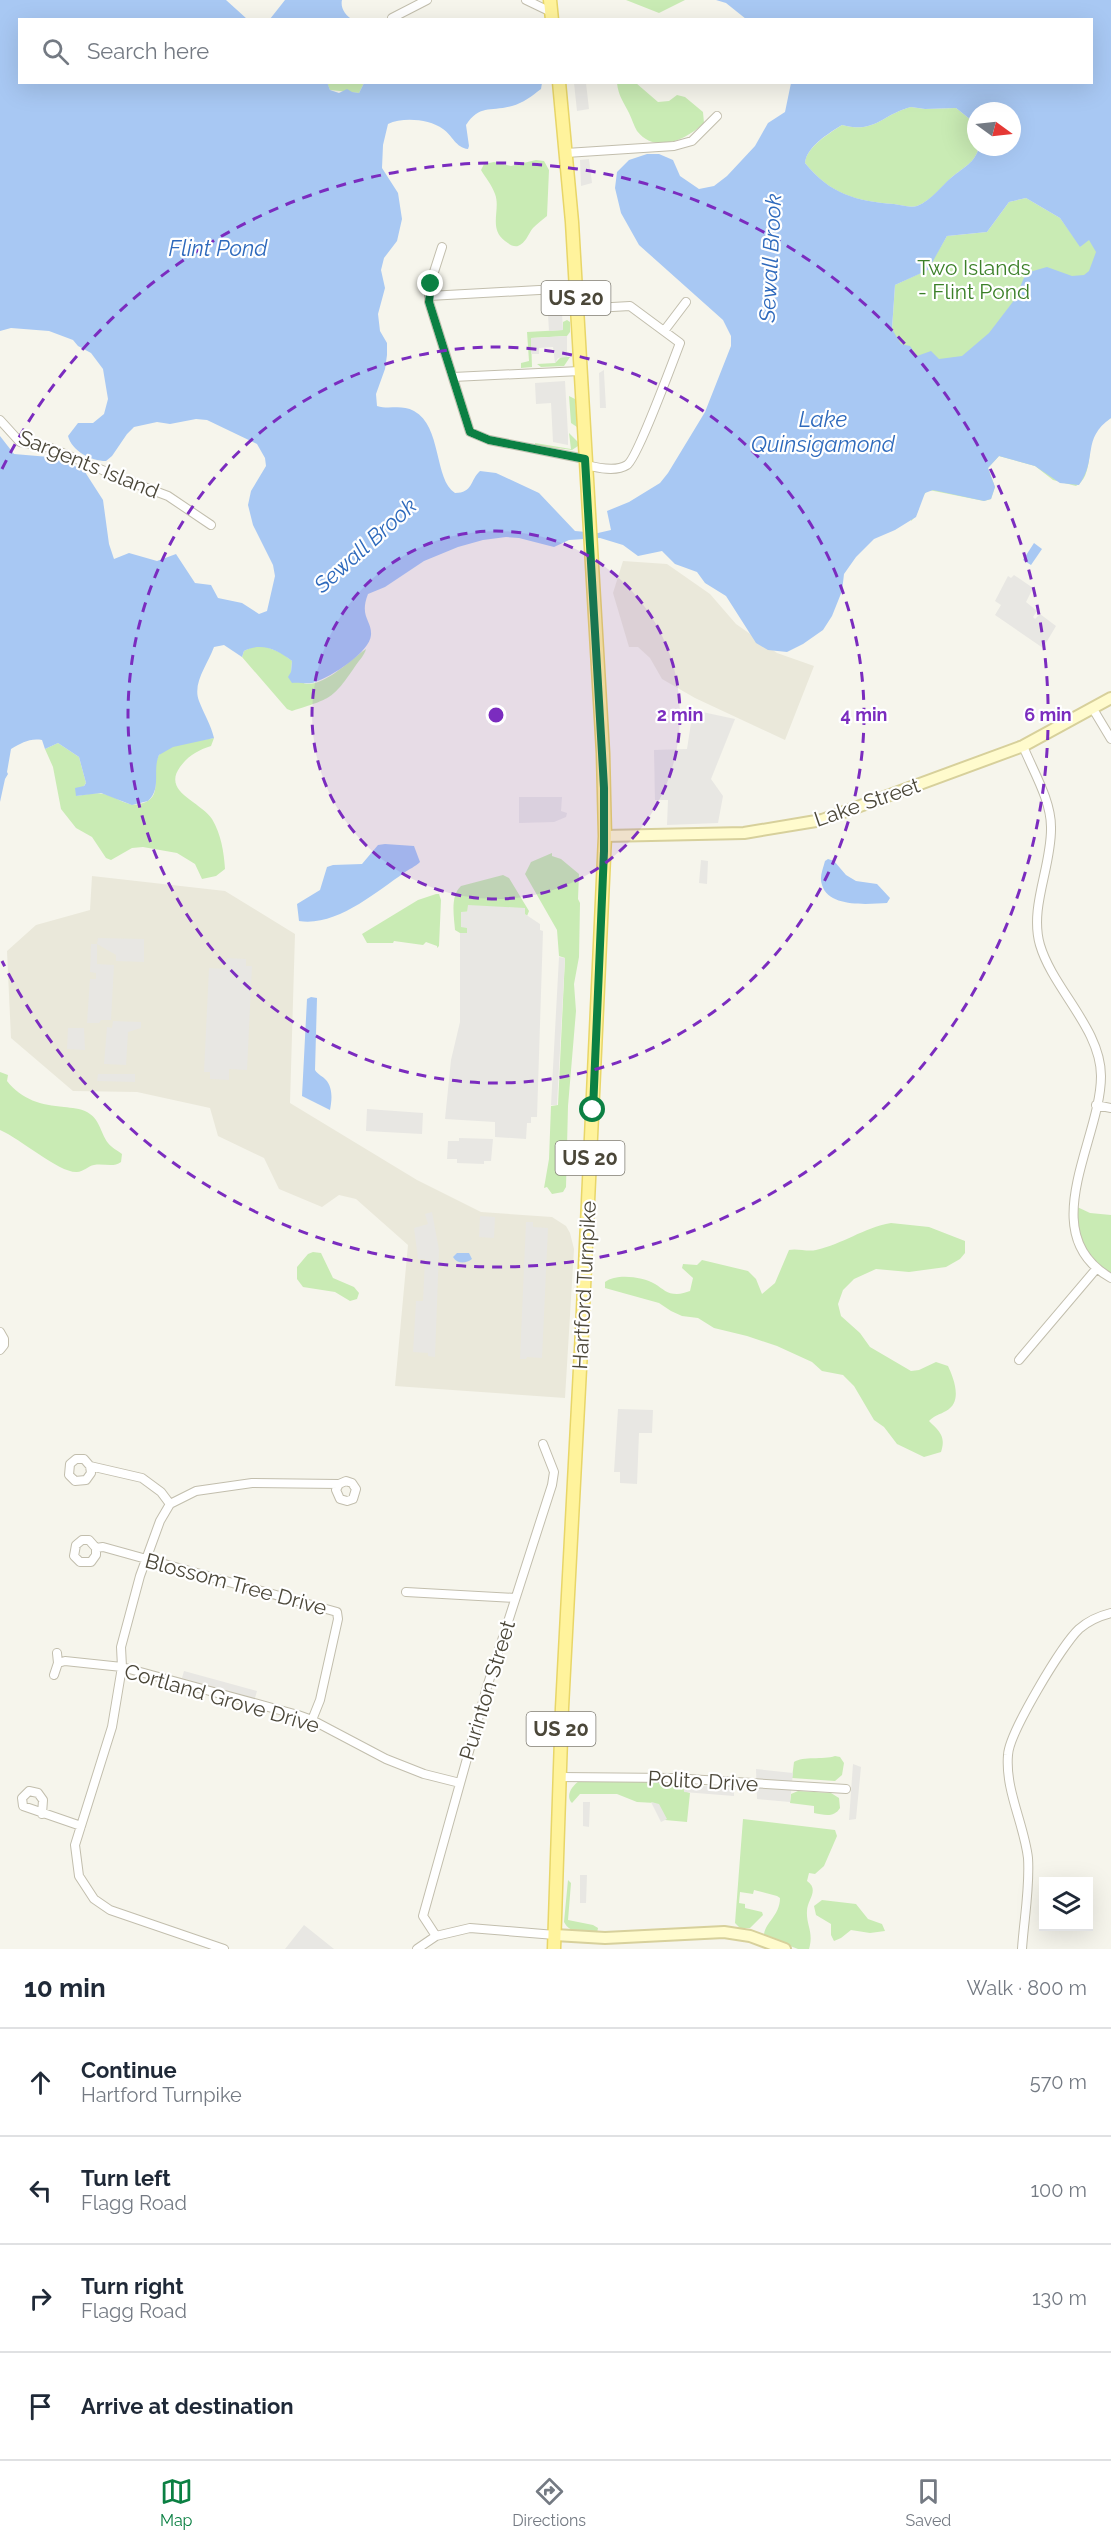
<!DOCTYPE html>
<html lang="en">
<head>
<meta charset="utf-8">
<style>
  :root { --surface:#fff; --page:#f6f6f7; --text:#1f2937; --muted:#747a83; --line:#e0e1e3; --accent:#0b8043 }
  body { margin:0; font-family:Raleway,sans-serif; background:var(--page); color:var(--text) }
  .controls { position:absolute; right:18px; bottom:18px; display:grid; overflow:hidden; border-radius:0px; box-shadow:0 6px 24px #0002 }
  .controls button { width:54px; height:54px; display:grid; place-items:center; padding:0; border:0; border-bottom:2px solid var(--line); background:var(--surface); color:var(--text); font:30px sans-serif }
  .compass { position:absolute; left:967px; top:102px; width:54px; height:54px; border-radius:50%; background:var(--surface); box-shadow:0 6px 24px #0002; rotate:105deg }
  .stop { position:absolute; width:18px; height:18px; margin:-14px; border:4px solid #0b8043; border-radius:50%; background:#fff }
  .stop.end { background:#0b8043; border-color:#fff; box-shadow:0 2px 6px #0008 }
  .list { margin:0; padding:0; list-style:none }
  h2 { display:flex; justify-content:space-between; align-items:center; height:78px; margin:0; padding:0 24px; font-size:26px }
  h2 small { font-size:20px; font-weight:400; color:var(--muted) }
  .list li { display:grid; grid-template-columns:39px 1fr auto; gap:18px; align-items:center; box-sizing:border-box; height:108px; padding:0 24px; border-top:2px solid var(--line) }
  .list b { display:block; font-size:22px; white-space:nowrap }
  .list p { margin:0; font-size:20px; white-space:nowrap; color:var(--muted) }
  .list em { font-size:20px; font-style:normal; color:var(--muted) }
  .icon { flex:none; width:33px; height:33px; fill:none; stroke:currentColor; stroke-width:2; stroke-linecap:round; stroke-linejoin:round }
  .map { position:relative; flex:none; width:1111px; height:1949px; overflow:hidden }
  .search { position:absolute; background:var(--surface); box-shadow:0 6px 24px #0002; left:18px; right:18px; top:18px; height:66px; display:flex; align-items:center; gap:15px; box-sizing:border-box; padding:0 21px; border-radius:0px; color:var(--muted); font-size:22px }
  .sheet { height:510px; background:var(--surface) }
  nav { display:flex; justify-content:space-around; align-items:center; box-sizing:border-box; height:84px; border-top:2px solid var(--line); background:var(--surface); font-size:16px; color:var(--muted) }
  nav a { display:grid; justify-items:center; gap:3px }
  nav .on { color:var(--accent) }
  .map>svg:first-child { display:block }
</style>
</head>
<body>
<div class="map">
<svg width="1111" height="1949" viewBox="0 0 1111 1949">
  <rect width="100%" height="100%" fill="#f6f5ec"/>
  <path fill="#eae8da" d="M623 561 667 564 710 594 736 624 777 653 814 666 785 740 695 698 662 679 650 658 638 647H629L613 593Z
    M92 876 225 891 295 934 290 1103 417 1180 481 1212 552 1217 566 1226 570 1233 574 1249 565 1398 395 1386 408 1245 356 1199 339 1195 322 1207 279 1189 264 1158 218 1136 210 1108 137 1092 73 1091 11 1038 7 951 36 925 90 910Z"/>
  <path fill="#c9ebb4" d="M626 0H685L659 13Z
    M327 83H364L359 93 330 90Z
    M617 83H636L658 102 669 101 677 95 685 97 703 112 704 123C687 139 656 155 637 131 634 126 632 119 629 113 624 103 618 95 617 83Z
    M911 107 925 109 956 108 976 124V147H979C975 163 964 167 952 177 941 187 932 200 917 206 910 208 900 205 894 204 855 201 830 194 805 163 806 147 830 133 842 125 875 134 881 115 911 107Z
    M536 160 544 161 549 170 547 216C542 220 537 224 533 228 528 234 526 243 518 246 513 247 509 244 505 241 488 229 501 209 495 194 492 185 485 177 481 170L484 164 494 162 511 166Z
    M1089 161 1111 418C1106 421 1100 425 1096 430 1086 445 1094 476 1076 486L1053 480 1035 466 999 456 988 468 995 487 991 499 984 501 929 490C917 498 922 512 911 521L892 330 895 285 927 270 947 236 987 232 1009 202 1026 198 1060 218 1081 247Z
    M567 320 570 322V332L567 336 531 338 532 367 521 368V363L529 361 527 332 563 330V322Z
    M561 357H570L564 366 541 367 537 364 555 363Z
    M569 396 575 399 577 427 571 423Z
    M569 433 578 442V446L572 450 535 445V443L571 449Z
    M264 646 282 653 292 661 291 672C294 675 298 680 301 682 320 692 352 658 366 649 364 656 360 659 356 665 332 700 332 698 292 711L287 709 242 657 244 651 252 647Z
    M214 738 211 746C198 750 188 756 180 767 162 792 200 801 212 819 221 834 224 852 225 869L216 876 202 879 195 864 177 853 143 847 132 848 111 860 106 858 92 837 76 828 61 809 53 767 45 749 58 743 79 757 86 783 76 796C85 795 95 792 104 794 116 796 126 807 139 804 168 799 147 769 160 754 171 742 199 741 214 738Z
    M552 853V856L561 859 579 874 578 899 580 903 579 957 574 984 576 1011 568 1106 566 1187 563 1192 552 1194 547 1187 544 1188 549 1159 551 1106 558 1105 565 958 559 956 557 930 525 874 531 862Z
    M503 875 509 878 529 911 527 916 524 914 525 908 461 912 467 928V933H460L455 930C454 916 450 896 461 886Z
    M436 894H439L441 900 439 946 437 948V946L426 942 423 945 394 941 393 943H367L362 934 418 900Z
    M0 1072 8 1075 7 1081C22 1100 41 1105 64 1107 72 1108 80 1108 87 1112 100 1119 100 1132 108 1143 111 1147 118 1151 122 1154L121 1162C113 1168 104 1163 94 1165 88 1166 83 1172 77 1172 59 1173 21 1139 0 1130Z
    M1073 1205 1090 1213 1111 1215V1277C1081 1258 1076 1238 1073 1205Z
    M891 1223 929 1227 965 1241V1253L960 1259 946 1267 909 1272 876 1269 854 1279 843 1290 838 1304 841 1316 860 1333 870 1347 911 1371 919 1370 936 1362 948 1366C954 1379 963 1402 946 1411 939 1415 935 1415 929 1421 940 1432 946 1436 941 1452L924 1457 897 1444 884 1427 874 1420 854 1386 843 1375 822 1371 812 1362 777 1346 747 1336 714 1328 698 1318 682 1316 671 1311 659 1303 605 1288V1282C617 1273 643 1277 655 1284 663 1289 667 1294 677 1294 681 1294 686 1292 690 1291L693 1278 682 1268 683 1264 697 1265 702 1260 748 1271 756 1279 762 1294 775 1283 789 1250C797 1248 807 1252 816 1250 843 1244 863 1228 891 1223Z
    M313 1252 321 1253 333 1278 354 1287 359 1293 357 1299 350 1301 335 1292 303 1287 297 1279V1267L308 1254Z
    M835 1756 840 1757 844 1763 842 1775 835 1781 792 1778 794 1762C803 1756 823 1760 835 1756Z
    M579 1781H641L683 1784 684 1791 690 1793 687 1822 665 1820 655 1803 637 1802 617 1794H580L572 1803C565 1796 572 1786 579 1781Z
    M798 1791 831 1793 839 1798 840 1808C834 1818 824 1815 814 1813V1806L790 1803 791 1794Z
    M743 1819 835 1830 837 1836 824 1866 815 1874 809 1873 807 1881C820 1890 807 1900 807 1911 806 1925 814 1932 809 1949H798L764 1936C764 1923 780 1916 780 1898L777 1896 754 1890 753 1894 740 1892 739 1903 745 1904V1908L762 1912 763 1915 750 1928H740L735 1923Z
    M568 1880 571 1883 568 1920 593 1925 598 1928 597 1933C585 1932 570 1934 564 1922Z
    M822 1900 856 1904 868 1919 882 1924 885 1931 870 1933 851 1930 841 1938 834 1941 831 1935V1924L816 1915 814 1906Z"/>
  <path fill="#e8e7e3" d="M574 83H586L589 109 577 111Z
    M589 159 592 183 581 186 580 160Z
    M561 297 563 330 549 331 547 298Z
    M567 336V357L558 358 555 363 553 347 539 348V354H531V338Z
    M604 370V373L606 408H600L599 373Z
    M565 381 568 435V445L553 442 551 403 536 404 535 383Z
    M1014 575 1033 588 1026 602 1037 611 1033 617 1035 619 1040 614 1056 626 1043 648 995 615 1001 605 995 601 1008 576 1011 578Z
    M693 710 735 719 711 779 723 796 718 823 667 825 668 800H655L654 750 687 749Z
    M519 797H562L561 811 567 813 566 817 554 822 519 823Z
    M701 860 708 861 707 884 699 883Z
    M468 905 525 908V914L540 924V930L543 931 537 1117H531V1123H527L526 1139 495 1137V1122L445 1119 451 1060 460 1022V933H467V928L461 927V912H467Z
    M98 938 144 939V962L116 961V955L97 944Z
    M91 944H97V964L114 965 111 1020H101L99 1023H87L90 979H96V973L90 972Z
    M559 957 565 958 557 1105H551Z
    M227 958 246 959V966H252L247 1070 229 1069V1080L210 1079V1072H204L209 968 226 969Z
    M113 1021 141 1022V1028L128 1032 126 1065 104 1064 107 1027 112 1028Z
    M68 1028H84L85 1050 67 1049Z
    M98 1074H135V1082L97 1081Z
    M367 1109 423 1113 422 1134 366 1131Z
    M459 1138 493 1139 491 1161H484V1164L457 1163V1159H447L448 1141H459Z
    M432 1212 439 1250 435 1357 428 1356V1353L413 1352 416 1301H423L425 1259H418L414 1228 428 1224 425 1214Z
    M480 1216 495 1217 494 1238 479 1237Z
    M526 1222H533V1227L548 1228 542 1358 527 1357 526 1359H520Z
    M618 1409 653 1410 652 1433H639L637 1484 620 1483V1472H614Z
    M184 1671 257 1691 255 1698 182 1678Z
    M853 1764 861 1767 856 1819 849 1820Z
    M756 1769 793 1773 790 1802 757 1799Z
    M685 1784 734 1789V1796L684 1792Z
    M583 1802H590L589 1827 583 1826Z
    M651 1802 659 1804 667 1819 661 1822Z
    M580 1875H587L586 1903H580Z
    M304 1925 334 1949H285Z"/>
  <path fill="#a8c8f3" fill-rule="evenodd" d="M0 0H226L247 19 20 20V82H327L330 90 339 93 347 89 352 92 359 93 364 83H542L541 89C532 96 523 103 512 106 490 112 480 104 466 125L469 146 468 149C456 148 452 135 443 129 429 119 403 117 388 124L383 145 382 168 398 193 402 219 397 241 384 258 381 270 385 288 378 314 380 331 387 343V355L385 369 376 394 377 406C389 410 401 404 414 411 442 426 434 480 455 493 473 493 470 480 480 471L496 473 539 493 575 531 598 533 611 530 607 511 629 502 660 483 668 473 705 412 731 346V336L723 320 639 245 621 213 615 188 617 172 629 160 647 154H659L673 160 680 176 699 189 714 186 727 176 755 146 768 123 785 112 791 83 1092 82V20L746 19 726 3 716 0H1111V418C1081 439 1098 459 1079 485L1060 483 1035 466 999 456 988 468 995 487 991 499 984 501 933 490 925 493 916 517 895 530 874 539 856 557 844 574 842 591 832 616 823 630 803 644 787 652 768 650 756 643 726 596 705 583 697 572 675 564 662 551 638 556 623 545 600 538 569 540 554 547 519 538 506 537 483 540 458 547 424 561 385 587 368 594C359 617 372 620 371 635 370 652 331 677 315 682 309 685 299 682 292 683L288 677 291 672 292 661C277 650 262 642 244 651L242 657 224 645 214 647C208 664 192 683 199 701 204 714 211 725 214 738L173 747 159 755C152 771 162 788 148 801L132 805 101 793 76 796 75 788 84 786 86 783 79 757 58 743 45 749 42 740C29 738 22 743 11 749L7 772 8 774 5 779 0 802V436L14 454 61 458 85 472 103 500 109 544 114 559 129 553 157 561 176 554 195 583 211 585 218 598 242 603 259 614 267 611 275 576 273 565 253 525 248 505 251 491 266 466 265 458 257 444 207 420 196 419 170 424 157 422 134 427 127 434 112 456 106 461C91 461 72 451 68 436L78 423H93L104 414 108 399 103 369 91 353 78 346 73 340 49 331 11 328 0 331ZM911 107 925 109 956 108 976 124V111H1012V147H979C975 163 964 167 952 177 940 187 932 200 917 206 910 208 901 205 894 204 856 201 830 194 805 163 806 147 829 133 842 125 875 134 881 115 911 107ZM1026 198 1060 218 1080 247 1089 240 1096 252 1089 271 1084 275 1072 276 1047 267 1026 273 1015 299 989 333 962 356 939 359 931 351 917 356 910 346 901 344 892 329 895 285 928 270 947 236 987 232 1009 202Z
    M285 0H342C340 8 346 16 352 19H270Z
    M1034 543 1042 549 1031 565 1023 560Z
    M385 844 414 846 420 862C415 867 409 869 404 873 376 892 336 927 299 921L297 904 320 890 327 867 333 865 362 864 378 845Z
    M828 859 834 861 846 875 856 881 877 884 890 898 887 903C868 904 829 908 822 885 819 877 823 869 825 861Z
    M311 997 317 998 315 1070C318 1075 323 1076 326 1080 333 1088 332 1100 330 1110L302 1096 307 999Z
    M457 1253H469L472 1259C466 1264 457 1264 453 1257Z"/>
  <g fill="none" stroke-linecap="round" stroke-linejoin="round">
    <defs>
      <path id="street" d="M526 0 551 12
        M392 18 427 0
        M566 153 674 146 692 141 717 116
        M442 247 433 275 429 302 470 432 489 440 585 459
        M429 296 575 288
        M577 309 630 306 680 343C673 361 637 459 627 465 616 472 598 468 586 465
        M664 331 686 302
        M453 377 580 371
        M0 420 20 442 51 448 128 481 168 496 211 525
        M1093 709 1111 739
        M1023 746C1033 771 1051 800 1051 827 1052 866 1029 907 1040 945 1053 989 1101 1029 1101 1076 1101 1140 1033 1234 1111 1278
        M1096 1105 1111 1108
        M0 1332 4 1339V1345L0 1350
        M1019 1360 1097 1268
        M90 1466 91 1473 86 1480 75 1481 69 1475 70 1464 76 1459H84L90 1466 142 1478 161 1492 170 1504
        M96 1548V1555L91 1562H80L74 1556 76 1545 82 1540H89L96 1548 103 1547 337 1612 338 1619 320 1700 312 1720
        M406 1592 515 1598
        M57 1653 58 1663
        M54 1675 58 1663 65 1661 122 1667 298 1715 312 1720 386 1759 424 1774 460 1783
        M560 1777 673 1778 846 1789
        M42 1814 43 1800 38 1793 29 1791 22 1798 23 1806 81 1826
        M436 1936 423 1916 487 1687 552 1485 554 1472 543 1444
        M224 1949 110 1910 94 1899 79 1876 75 1845 112 1727 122 1667 121 1647 140 1576 160 1521 170 1504 196 1491 252 1483 339 1484 346 1481 352 1483 356 1489 353 1499 347 1501 340 1499 336 1490 339 1484
        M417 1949 436 1936 470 1928 555 1935
        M1022 1949C1024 1919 1030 1888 1028 1858 1024 1824 1005 1790 1008 1755 1009 1733 1062 1645 1079 1629 1088 1621 1099 1616 1111 1613"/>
      <path id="secondary" d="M605 836 744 833 822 820 1023 746 1111 698
        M555 1935 605 1938 724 1932 750 1936 785 1949"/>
      <path id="primary" d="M550 0 552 20
        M554 1949 562 1708 582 1331 605 836 603 753 572 222 559 82"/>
    </defs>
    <use href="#street" stroke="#c2bead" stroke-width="10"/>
    <use href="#secondary" stroke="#d7d09b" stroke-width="14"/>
    <use href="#primary" stroke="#e8d668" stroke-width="15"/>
    <use href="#street" stroke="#fff" stroke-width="8"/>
    <use href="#secondary" stroke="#fffbcd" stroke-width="10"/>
    <use href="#primary" stroke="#fff39c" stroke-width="12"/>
  </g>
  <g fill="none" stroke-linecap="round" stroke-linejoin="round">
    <path stroke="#0b8043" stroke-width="8" d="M431 284 429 302 470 432 489 440 585 459 604 788V851L593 1110"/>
  </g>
  <circle cx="496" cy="715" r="184" fill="#7b2cbf" fill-opacity=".12"/>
  <g fill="none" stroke="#7b2cbf" stroke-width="3" stroke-dasharray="10 8">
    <circle cx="496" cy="715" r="184"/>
    <circle cx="496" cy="715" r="368"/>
    <path d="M2 469A552 552 0 1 1 2 961"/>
  </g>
  <g text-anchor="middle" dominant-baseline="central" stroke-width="4.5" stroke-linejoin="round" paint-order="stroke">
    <g fill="#fff" stroke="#817e74" stroke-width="1.5">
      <rect x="541.5" y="281" width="69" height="34" rx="4.5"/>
      <rect x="555.5" y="1141" width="69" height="34" rx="4.5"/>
      <rect x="526.5" y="1712" width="69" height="34" rx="4.5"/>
    </g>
    <g font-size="20" font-weight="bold" fill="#4b4739">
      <text x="576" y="298">US 20</text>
      <text x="590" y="1158">US 20</text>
      <text x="561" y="1729">US 20</text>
    </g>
    <g font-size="21" fill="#3c8029" stroke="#fff">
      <text x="974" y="267">Two Islands<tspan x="974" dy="24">- Flint Pond</tspan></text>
    </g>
    <g font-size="21" fill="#4b4739" stroke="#fff">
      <text transform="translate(89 464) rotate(22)">Sargents Island</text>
      <text transform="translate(867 802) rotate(-19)">Lake Street</text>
      <text transform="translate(584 1285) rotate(-87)">Hartford Turnpike</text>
      <text transform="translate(236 1584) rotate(15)">Blossom Tree Drive</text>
      <text transform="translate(487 1690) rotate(-73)">Purinton Street</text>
      <text transform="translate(222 1698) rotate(16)">Cortland Grove Drive</text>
      <text transform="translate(703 1781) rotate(3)">Polito Drive</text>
    </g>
    <g font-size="22" font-style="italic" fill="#2d69bc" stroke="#fff">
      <text x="218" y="248">Flint Pond</text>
      <text transform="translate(770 258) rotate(-87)">Sewall Brook</text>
      <text x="823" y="419">Lake<tspan x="823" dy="25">Quinsigamond</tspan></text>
      <text transform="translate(365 545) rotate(-42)">Sewall Brook</text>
    </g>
  </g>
  <circle cx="496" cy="715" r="9" fill="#7b2cbf" stroke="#fff" stroke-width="3"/>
  <g font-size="18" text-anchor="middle" font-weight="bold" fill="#7b2cbf" stroke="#fff" stroke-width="4.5" stroke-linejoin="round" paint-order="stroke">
    <text x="680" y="721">2 min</text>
    <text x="864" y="721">4 min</text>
    <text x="1048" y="721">6 min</text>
  </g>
</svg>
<div class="controls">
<button><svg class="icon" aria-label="layers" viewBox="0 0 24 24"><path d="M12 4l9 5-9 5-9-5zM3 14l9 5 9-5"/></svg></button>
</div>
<svg class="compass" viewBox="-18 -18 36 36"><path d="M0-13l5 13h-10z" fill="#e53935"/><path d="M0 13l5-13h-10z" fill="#747a83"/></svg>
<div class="stop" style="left:593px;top:1110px"></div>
<div class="stop end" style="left:431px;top:284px"></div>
<div class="search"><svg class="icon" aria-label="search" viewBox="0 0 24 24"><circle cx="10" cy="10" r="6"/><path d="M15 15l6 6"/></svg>Search here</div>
</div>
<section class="sheet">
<h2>10 min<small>Walk · 800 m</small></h2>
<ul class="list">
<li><svg class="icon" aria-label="ahead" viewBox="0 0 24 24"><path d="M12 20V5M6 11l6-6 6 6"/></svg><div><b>Continue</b><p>Hartford Turnpike</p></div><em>570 m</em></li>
<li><svg class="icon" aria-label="left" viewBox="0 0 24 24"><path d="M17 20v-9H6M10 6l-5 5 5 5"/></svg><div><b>Turn left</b><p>Flagg Road</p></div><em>100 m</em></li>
<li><svg class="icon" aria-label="right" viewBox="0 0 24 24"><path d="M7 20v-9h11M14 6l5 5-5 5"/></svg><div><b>Turn right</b><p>Flagg Road</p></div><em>130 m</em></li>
<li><svg class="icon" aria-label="arrive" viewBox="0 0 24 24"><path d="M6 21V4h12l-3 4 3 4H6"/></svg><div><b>Arrive at destination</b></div></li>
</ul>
</section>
<nav>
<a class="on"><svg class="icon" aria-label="map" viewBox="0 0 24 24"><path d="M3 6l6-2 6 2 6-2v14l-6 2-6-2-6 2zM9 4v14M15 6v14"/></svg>Map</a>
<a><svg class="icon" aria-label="directions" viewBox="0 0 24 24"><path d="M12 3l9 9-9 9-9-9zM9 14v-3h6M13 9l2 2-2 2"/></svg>Directions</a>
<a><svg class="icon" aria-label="saved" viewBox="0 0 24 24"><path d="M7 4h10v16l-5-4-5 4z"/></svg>Saved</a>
</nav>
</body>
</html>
